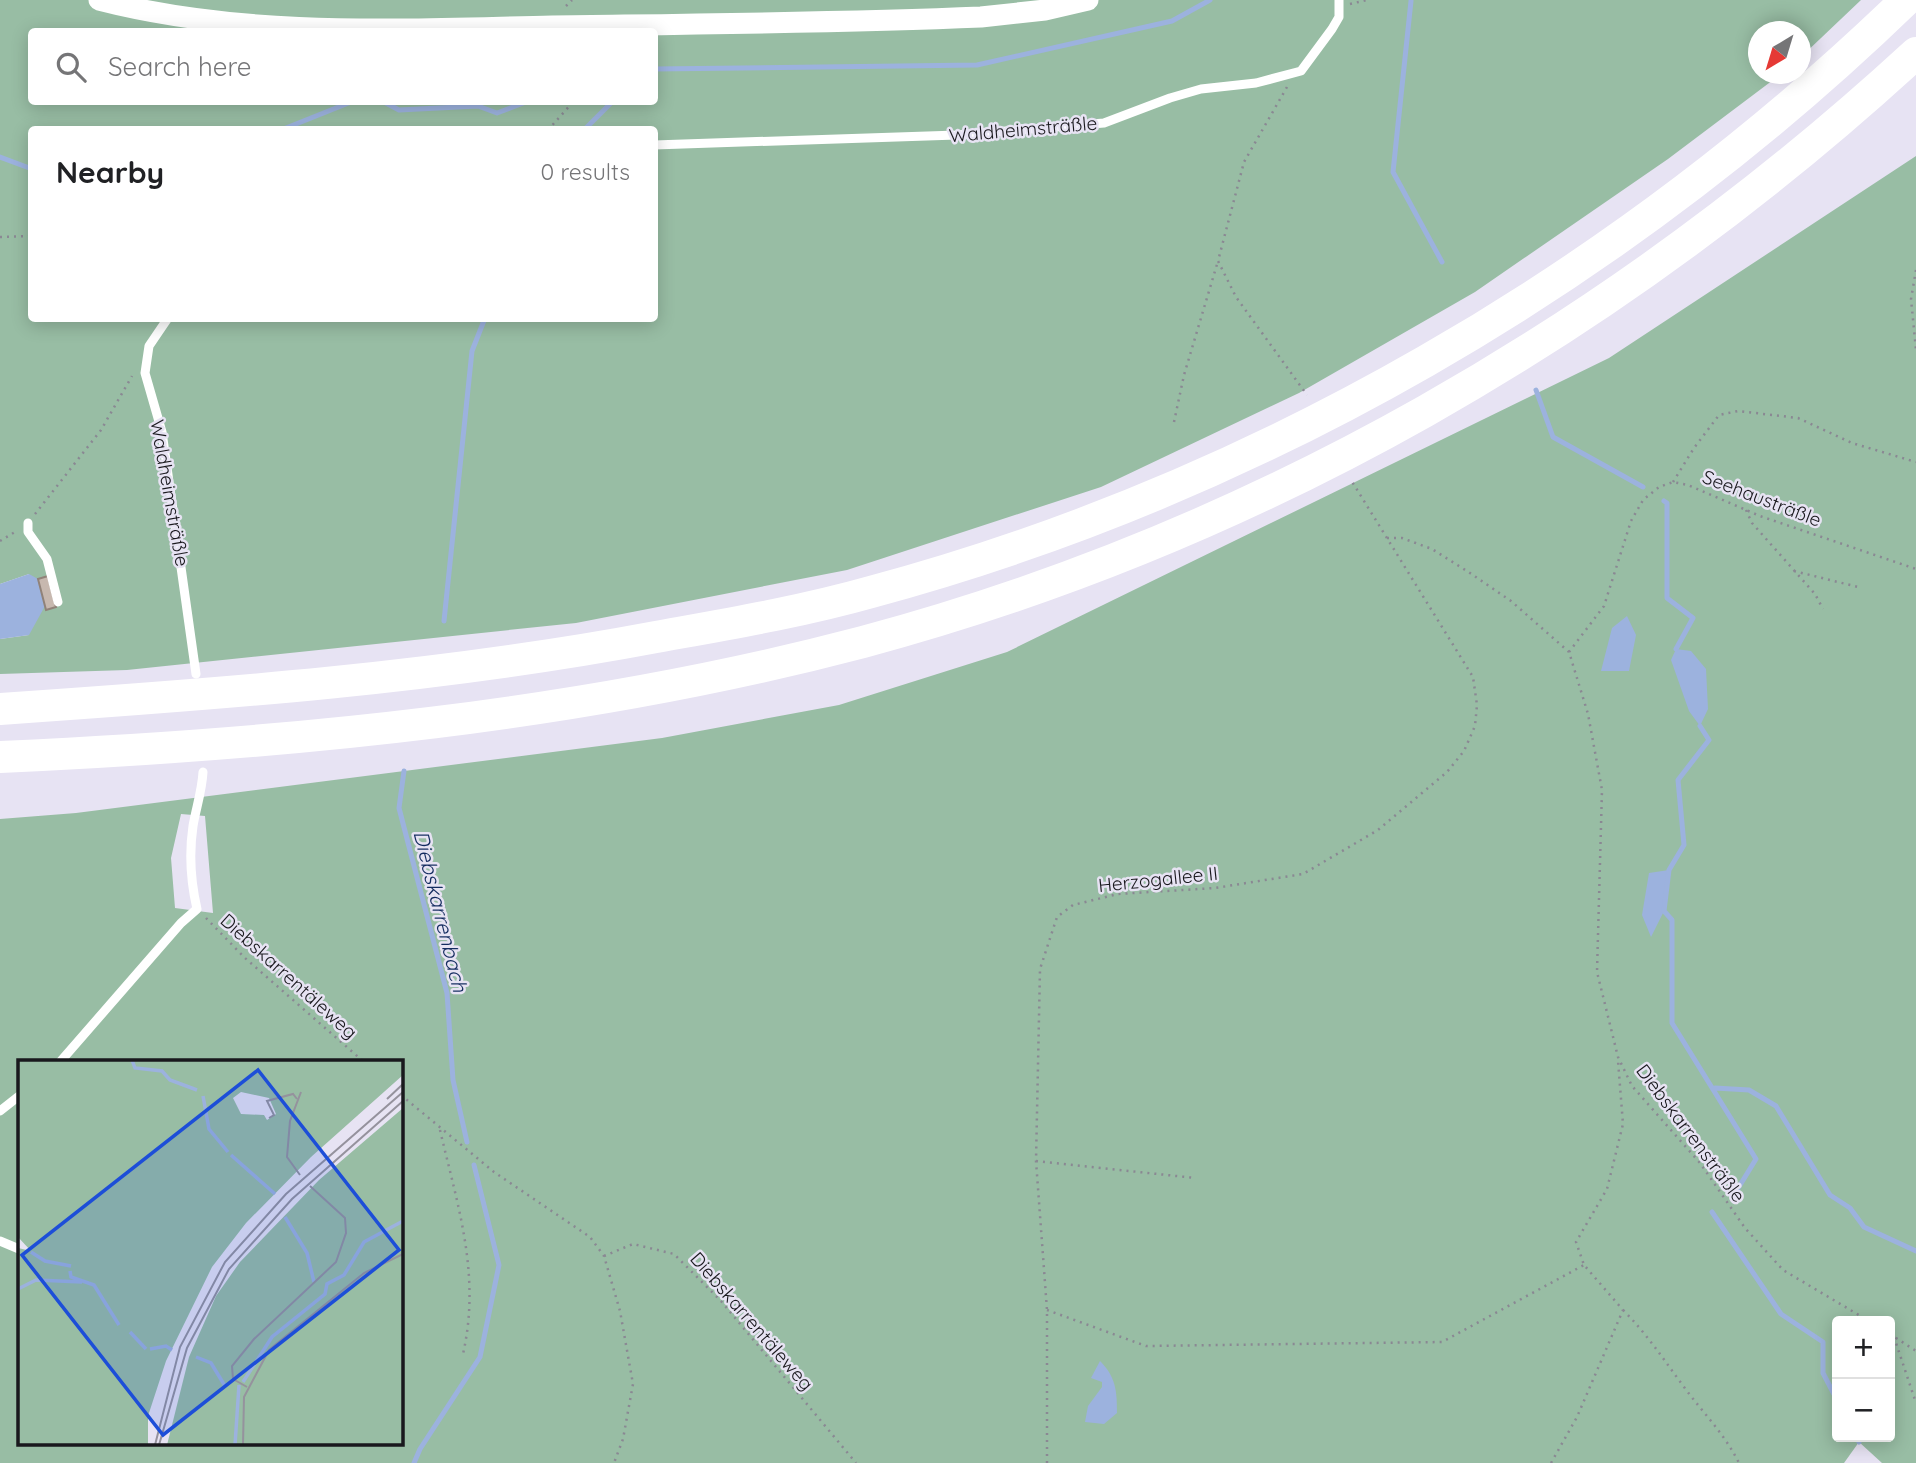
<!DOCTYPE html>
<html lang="en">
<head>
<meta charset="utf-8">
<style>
  :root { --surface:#fff; --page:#f2f2f2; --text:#202124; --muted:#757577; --line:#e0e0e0 }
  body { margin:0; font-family:Quicksand,sans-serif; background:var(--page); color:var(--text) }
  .controls { position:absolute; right:21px; bottom:21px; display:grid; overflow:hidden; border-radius:7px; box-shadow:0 4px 18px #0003 }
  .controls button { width:63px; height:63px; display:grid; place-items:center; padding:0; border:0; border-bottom:2px solid var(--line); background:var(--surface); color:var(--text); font:35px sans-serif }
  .compass { position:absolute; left:1748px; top:21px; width:63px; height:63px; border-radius:50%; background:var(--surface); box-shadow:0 4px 18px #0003; rotate:218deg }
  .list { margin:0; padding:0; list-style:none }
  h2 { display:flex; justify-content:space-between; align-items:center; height:91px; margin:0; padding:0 28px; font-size:30px }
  h2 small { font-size:23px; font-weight:400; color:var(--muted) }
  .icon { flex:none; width:38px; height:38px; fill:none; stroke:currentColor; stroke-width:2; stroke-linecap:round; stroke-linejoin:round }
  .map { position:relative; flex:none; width:1916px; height:1463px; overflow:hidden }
  .search { position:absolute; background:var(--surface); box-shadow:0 4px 18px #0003; left:28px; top:28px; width:630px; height:77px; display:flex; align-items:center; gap:18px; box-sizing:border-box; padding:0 24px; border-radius:7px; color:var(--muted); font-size:26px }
  .panel { position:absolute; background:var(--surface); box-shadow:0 4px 18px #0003; left:28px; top:126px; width:630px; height:196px; border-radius:7px }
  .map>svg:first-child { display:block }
</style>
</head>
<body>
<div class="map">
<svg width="1916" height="1463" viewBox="0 0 1916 1463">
  <rect width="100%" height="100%" fill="#e7e3f3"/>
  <path fill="#98bda4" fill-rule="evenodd" d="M0 0H1861L1801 57 1800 32H1758V74H1781L1668 159 1475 292 1299 393 1101 487 847 570 576 623 127 670 0 674V639L29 635V574L0 584ZM32 32H654V102H32ZM32 130H654V318H32Z
    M1916 156V1463H1882L1859 1442 1844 1463H0V819L76 813 662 738 839 705 1007 652 1609 358ZM181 814 205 816 213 913 175 908 171 858ZM19 1062H401V1444H19ZM1837 1321H1890V1437H1837Z"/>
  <path fill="#9cb2de" d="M29 574 38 579 45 606 29 635 0 639V584Z
    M1627 616 1636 635 1629 671H1601L1612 628Z
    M1676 649 1691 651 1706 669 1708 709 1700 726 1689 711 1671 660Z
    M1669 870 1664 911 1651 937 1642 915 1649 873Z
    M1100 1361C1116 1377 1117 1391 1117 1413L1104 1424 1085 1422 1088 1406 1102 1387V1382L1091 1378Z"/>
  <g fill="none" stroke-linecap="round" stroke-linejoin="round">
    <path stroke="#9cb2de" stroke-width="5" d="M1411 1 1393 172 1442 262
      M654 69 977 65 1172 21 1210 0
      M384 102 399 110 478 106 497 113 526 102
      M281 130 351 102
      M584 130 612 102
      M0 157 32 169
      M1536 390 1553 437 1643 487
      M1664 501 1667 503V598L1693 618 1676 649
      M444 621 472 351 485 318
      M1700 726 1709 740 1678 780 1684 845 1669 870 1664 911 1672 920V1023L1756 1159 1737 1190
      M404 771 399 808 447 993 453 1080 467 1142
      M1715 1088 1749 1090 1776 1106 1830 1195 1850 1208 1864 1227 1916 1251
      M1712 1212 1781 1314 1823 1342V1373L1837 1400
      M1856 1437 1859 1442
      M414 1463 420 1449 480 1357 499 1265 474 1165"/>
  </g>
  <path fill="#c7b8af" stroke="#908279" stroke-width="2" d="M48 576 56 607 46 610 38 579Z"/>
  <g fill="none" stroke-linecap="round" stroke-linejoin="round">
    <path stroke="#8a8893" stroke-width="2.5" stroke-dasharray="2 5" stroke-linecap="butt" d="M1350 4 1367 0
      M566 6 572 0
      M1287 87 1244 162 1218 261 1236 297 1307 395
      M548 130 573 102
      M0 237 32 236
      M1916 270 1911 299 1916 350
      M1174 422 1184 375 1218 261
      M1673 482 1694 448 1719 415 1738 411 1798 418 1852 443 1916 462
      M1746 510 1752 523 1815 594 1823 609
      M35 514 101 430 132 376
      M1387 538H1402L1432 549 1470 573 1511 601 1569 652 1588 714 1602 790 1597 972 1618 1057 1632 1086 1700 1163 1745 1228 1783 1270 1869 1321
      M0 541 15 532
      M1794 571 1858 587
      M1569 652 1604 606 1631 521 1643 500 1659 487 1673 482 1688 485 1760 516 1916 569
      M206 918 245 958 364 1062
      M401 1095 494 1172 590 1237 604 1256 620 1311 633 1384 623 1439 614 1463
      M440 1130C458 1207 481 1275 463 1354
      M1036 1161 1195 1178
      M604 1256 633 1244 674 1254 721 1301 856 1463
      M1047 1310 1146 1346 1442 1342 1584 1265
      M1623 1310C1647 1334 1664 1360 1684 1387 1703 1413 1724 1433 1739 1463
      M1890 1334 1916 1351
      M1894 1337 1916 1403
      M1047 1463V1310L1036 1161 1040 969 1057 917 1073 905 1118 894 1215 888 1303 874 1378 830 1447 772 1464 751 1475 726 1477 705 1473 677 1351 480
      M1551 1463 1577 1417 1623 1310 1584 1265 1576 1242 1607 1189 1623 1124 1618 1061"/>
    <path stroke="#fff" stroke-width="9" d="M654 145 957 135 1104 123 1170 98 1201 89 1256 83 1301 71 1332 29 1339 17V0
      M168 318 149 346 145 373 162 432 196 674
      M28 523V532L47 559 58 602
      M60 1062 181 923 197 909C191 883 189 853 193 826 196 808 202 791 203 772
      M0 1111 19 1096
      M0 1241 19 1249"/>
    <path stroke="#fff" stroke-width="21" d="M99 0C247 38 401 29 552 26 695 24 839 23 981 17L1045 10 1088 0"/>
    <path stroke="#fff" stroke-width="32" d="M0 709C219 694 439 678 656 637 728 624 800 612 871 592 1257 488 1619 278 1906 0
      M0 757C289 744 582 716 863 642 1258 536 1616 329 1916 53"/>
  </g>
  <g text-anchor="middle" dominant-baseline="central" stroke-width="5" stroke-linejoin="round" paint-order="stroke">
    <g font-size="19" fill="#19181d" stroke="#e7e3f3">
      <text transform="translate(1023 129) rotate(-5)">Waldheimsträßle</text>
      <text transform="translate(170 493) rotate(80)">Waldheimsträßle</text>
      <text transform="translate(1762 498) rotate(21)">Seehausträßle</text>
      <text transform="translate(1158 879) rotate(-6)">Herzogallee II</text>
      <text transform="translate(289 976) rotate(42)">Diebskarrentäleweg</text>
      <text transform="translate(1691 1133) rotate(53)">Diebskarrensträßle</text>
      <text transform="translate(752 1321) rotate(49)">Diebskarrentäleweg</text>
    </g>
    <g font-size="21" font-style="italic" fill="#132b5f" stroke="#e7e3f3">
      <text transform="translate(441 911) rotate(76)">Diebskarrenbach</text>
    </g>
  </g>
  <g transform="translate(18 1060)">
    <rect width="385" height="385" fill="#e7e3f3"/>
    <path d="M0 0H385V15L293 97 228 163 194 207 148 301 130 356V385H0V188L13 191 0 177ZM223 32 251 38 258 54 249 60 246 55 223 54 215 38ZM385 48V385H149L171 297 198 236 222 202 301 120Z" fill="#98bda4" fill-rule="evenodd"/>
    <path fill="none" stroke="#9cb2de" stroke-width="3.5" d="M114 0 117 8 144 11 152 20 179 30M185 36 191 69 210 92M213 95 257 134M267 157 289 193 296 222M13 192 27 201 53 206M52 211 53 217 76 225 101 265M0 229 18 220 64 222M112 272 128 289M132 289 148 286 154 290M178 297 193 303 207 326M225 322 254 277 307 234 309 224 326 215 346 182 385 161M217 385 221 325"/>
    <path fill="none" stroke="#95929d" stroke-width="2" d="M369 39 385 24M251 58 256 55 249 41 275 34 279 39M282 115 269 97 272 61 283 32M229 327 215 319 214 306 236 279 318 202 328 173 327 158 292 126M137 385 162 287 207 202 268 134 385 32M141 385 169 288 211 209 274 139 385 41M225 385 226 337 251 290 346 213 385 194"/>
    <path fill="#1d4ed8" fill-opacity="0.15" stroke="#1d4ed8" stroke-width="3.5" d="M240 10 381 190 145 375 4 195Z"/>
    <rect width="385" height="385" fill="none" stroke="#19181d" stroke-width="3.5"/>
  </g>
</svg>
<div class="controls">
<button>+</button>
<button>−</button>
</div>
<svg class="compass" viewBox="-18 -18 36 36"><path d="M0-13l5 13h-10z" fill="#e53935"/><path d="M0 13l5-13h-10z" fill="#757577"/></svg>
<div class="search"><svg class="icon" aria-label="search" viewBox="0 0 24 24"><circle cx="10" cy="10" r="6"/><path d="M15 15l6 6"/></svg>Search here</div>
<section class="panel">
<h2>Nearby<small>0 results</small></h2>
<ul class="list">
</ul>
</section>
</div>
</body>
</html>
